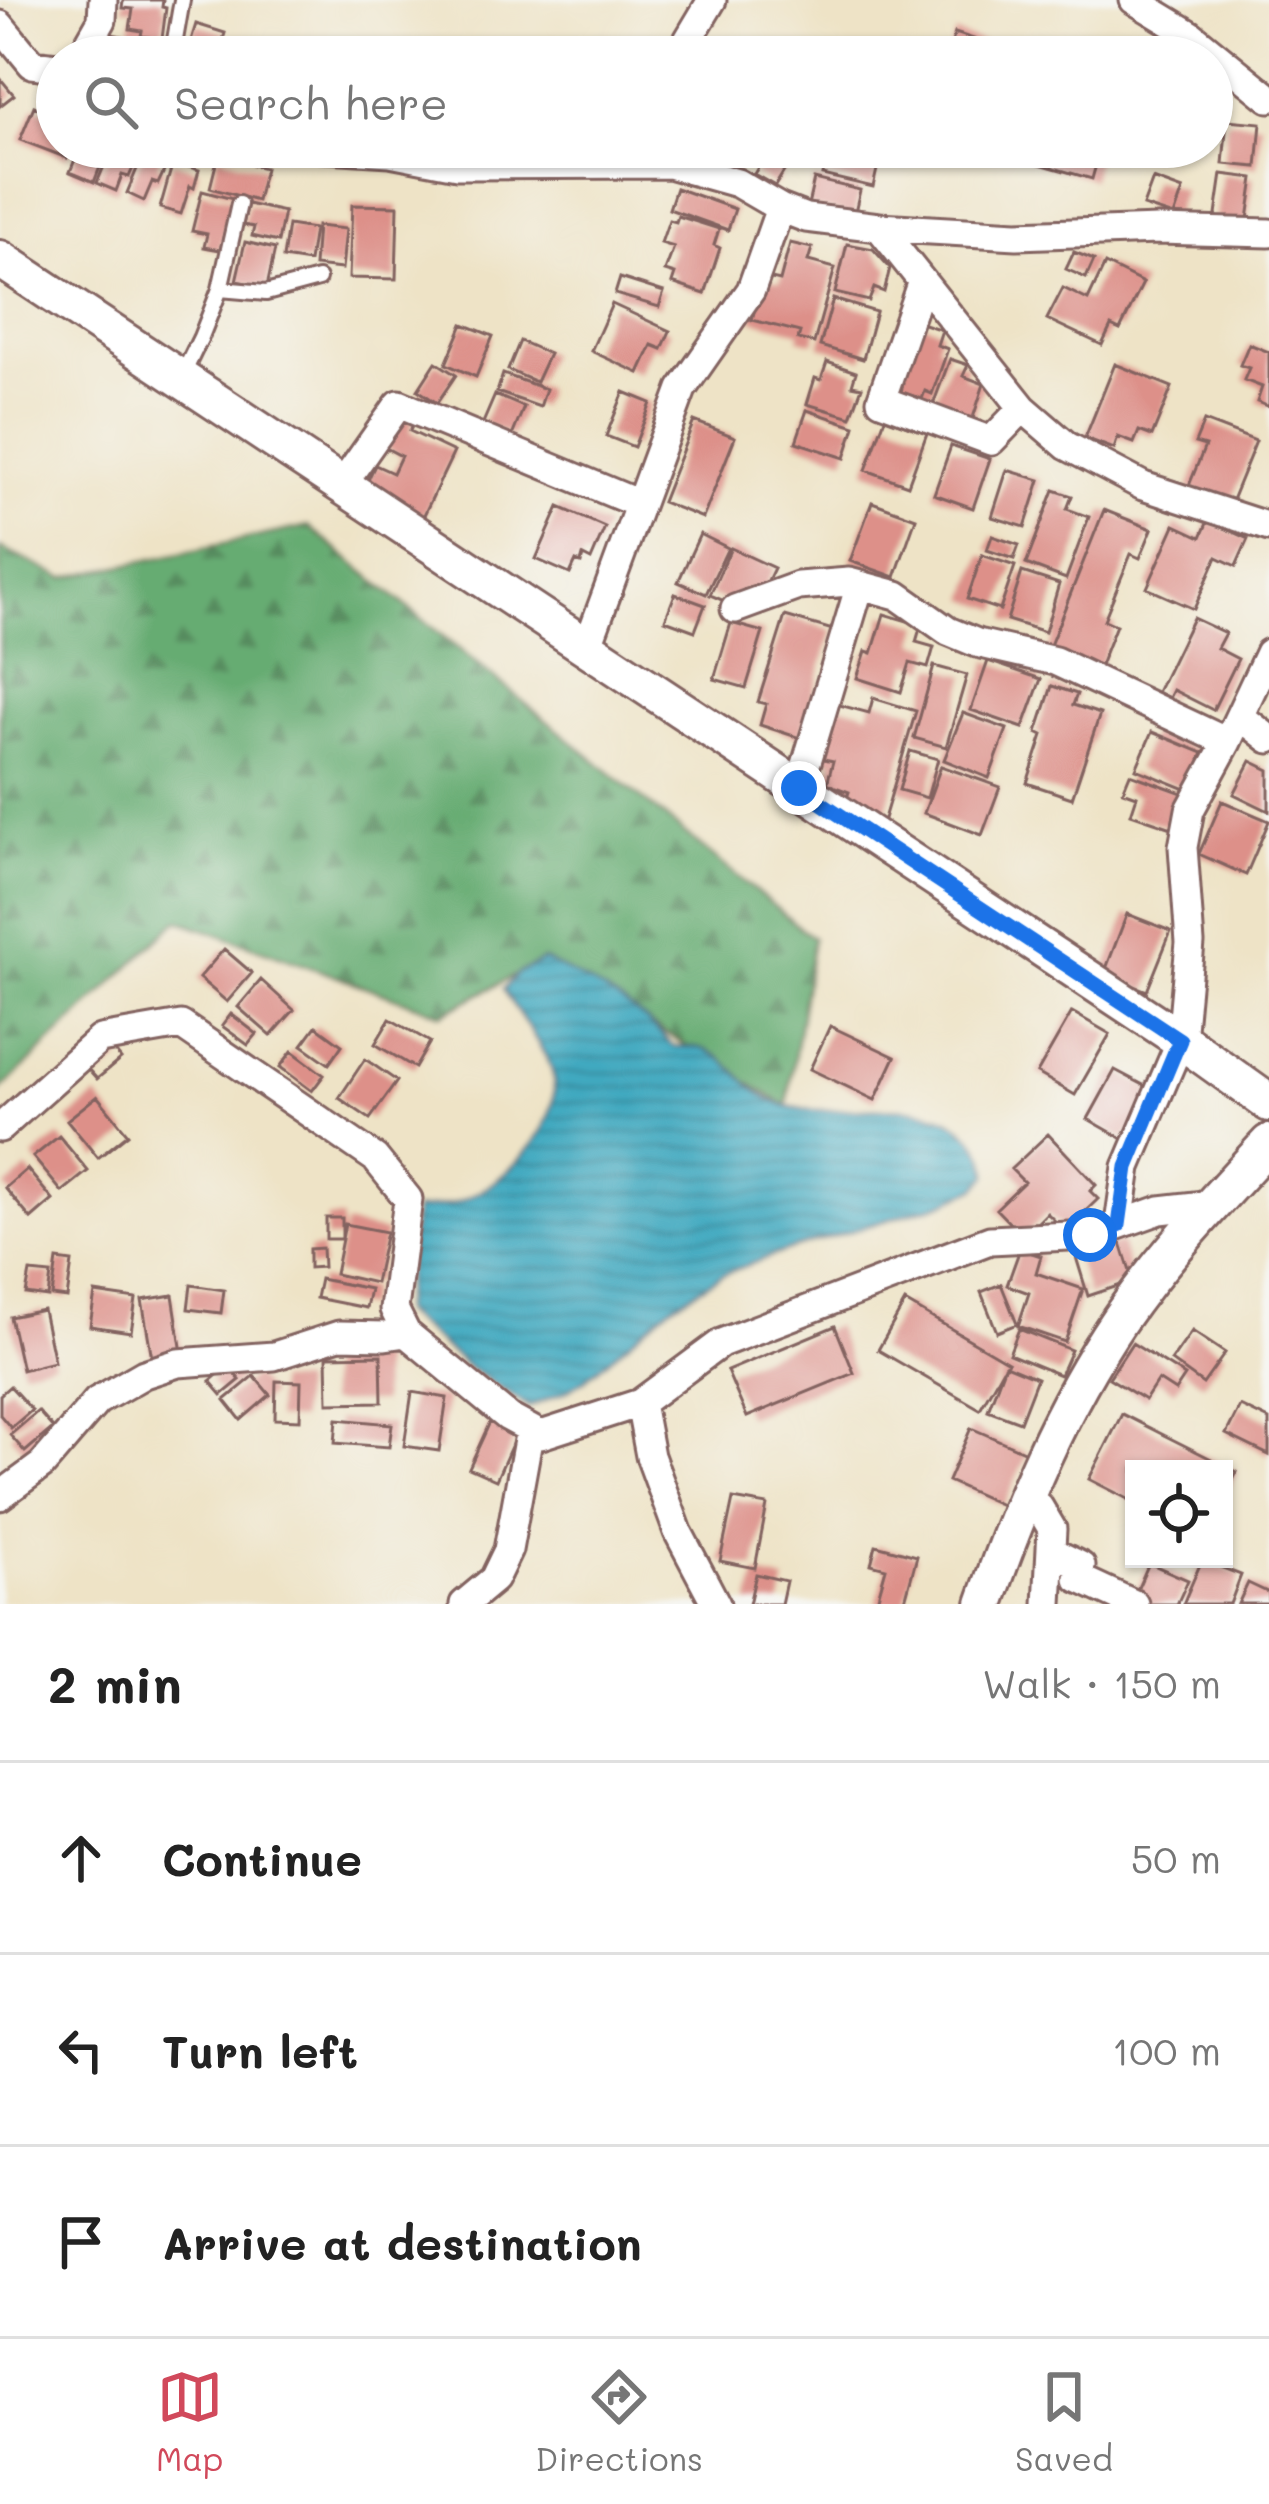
<!DOCTYPE html>
<html lang="en">
<head>
<meta charset="utf-8">
<style>
  :root { --surface:#fff; --page:#f2f2f2; --text:#222; --muted:#767676; --line:#e0e0e0; --accent:#d1495b }
  body { margin:0; font-family:Mali,sans-serif; background:var(--page); color:var(--text) }
  .controls { position:absolute; right:36px; bottom:36px; display:grid; overflow:hidden; border-radius:0px; box-shadow:0 3px 9px #0004 }
  .controls button { width:108px; height:108px; display:grid; place-items:center; padding:0; border:0; border-bottom:3px solid var(--line); background:var(--surface); color:var(--text); font:60px sans-serif }
  .stop { position:absolute; width:36px; height:36px; margin:-27px; border:9px solid #1a73e8; border-radius:50%; background:#fff }
  .stop.end { background:#1a73e8; border-color:#fff; box-shadow:0 3px 12px #0008 }
  .list { margin:0; padding:0; list-style:none }
  h2 { display:flex; justify-content:space-between; align-items:center; height:156px; margin:0; padding:0 48px; font-size:51px }
  h2 small { font-size:39px; font-weight:400; color:var(--muted) }
  .list li { display:grid; grid-template-columns:78px 1fr auto; gap:36px; align-items:center; box-sizing:border-box; height:192px; padding:0 48px; border-top:3px solid var(--line) }
  .list b { display:block; font-size:45px; white-space:nowrap }
  .list em { font-size:39px; font-style:normal; color:var(--muted) }
  .icon { flex:none; width:66px; height:66px; fill:none; stroke:currentColor; stroke-width:2; stroke-linecap:round; stroke-linejoin:round }
  .map { position:relative; flex:none; width:1269px; height:1604px; overflow:hidden }
  .search { position:absolute; background:var(--surface); box-shadow:0 3px 9px #0004; left:36px; right:36px; top:36px; height:132px; display:flex; align-items:center; gap:30px; box-sizing:border-box; padding:0 42px; border-radius:66px; color:var(--muted); font-size:45px }
  .sheet { height:732px; background:var(--surface) }
  nav { display:flex; justify-content:space-around; align-items:center; box-sizing:border-box; height:168px; border-top:3px solid var(--line); background:var(--surface); font-size:33px; color:var(--muted) }
  nav a { display:grid; justify-items:center; gap:6px }
  nav .on { color:var(--accent) }
  .map>svg:first-child { display:block }
</style>
</head>
<body>
<div class="map">
<svg width="1269" height="1604" viewBox="0 0 1269 1604">
  <defs>
    <pattern id="forest-firs" width="22" height="20" patternUnits="userSpaceOnUse" patternTransform="scale(3)"><rect width="22" height="20" fill="#66ac72"/><path d="M5 1l3.5 6h-7zM16 11l3.5 6h-7z" fill="#568b5e"/></pattern>
    <pattern id="water-rules" width="6" height="5" patternUnits="userSpaceOnUse" patternTransform="scale(3)"><rect width="6" height="5" fill="#40a9c0"/><path d="M0 2.5h6" fill="none" stroke="#38899c"/></pattern>
  </defs>
  <rect width="100%" height="100%" fill="#f6f6f2"/>
  <filter id="ink" filterUnits="userSpaceOnUse"><feTurbulence type="fractalNoise" baseFrequency=".00833" numOctaves="2"/><feDisplacementMap in="SourceGraphic" scale="24" xChannelSelector="R" yChannelSelector="G"/><feConvolveMatrix kernelMatrix="1 2 1 2 8 2 1 2 1" color-interpolation-filters="sRGB"/></filter>
  <filter id="wash" filterUnits="userSpaceOnUse"><feTurbulence type="fractalNoise" baseFrequency=".004" numOctaves="4" result="noise"/><feDisplacementMap in="SourceGraphic" scale="48" xChannelSelector="R" yChannelSelector="G"/><feGaussianBlur stdDeviation="2.7" result="paint"/><feColorMatrix in="noise" values="0 0 0 0 0 0 0 0 0 0 0 0 0 0 0 0 0 1.4 0 .05"/><feComposite in="paint" operator="in"/></filter>
  <g filter="url(#wash)">
    <rect width="100%" height="100%" fill="#eee3c6"/>
    <path fill="url(#forest-firs)" stroke="#58664e" stroke-width="3" d="M308 526 813 938 787 1106 544 960 442 1014 178 920 0 1091V548L64 578Z"/>
    <path fill="url(#water-rules)" stroke="#456476" stroke-width="3" d="M544 960C592 983 637 1006 673 1046 681 1047 692 1046 700 1048 730 1056 746 1090 775 1102 835 1127 932 1081 976 1143 984 1154 988 1162 988 1176L976 1188 943 1203 788 1250 721 1275 671 1306 584 1380 565 1392 529 1407 469 1368 401 1312 415 1210C427 1208 441 1207 452 1204 501 1189 567 1126 552 1071 547 1052 515 1009 503 990L518 973Z"/>
    <g id="blocks">
      <path fill="#dd9089" d="M123 0H163L162 7 166 8 162 39 141 36 142 31 130 29 133 9 122 8Z
        M196 24 225 33 218 57H186Z
        M955 33 1007 50 1005 57H947Z
        M111 34 160 43 158 57H107Z
        M0 78 14 95 0 106Z
        M34 106 57 115V147H71L67 158 20 140Z
        M1227 120 1261 123 1257 167 1223 164Z
        M80 147H108L94 182 70 172Z
        M112 147H123L139 154 129 177 122 175 116 191 97 183Z
        M146 147 163 153 157 166 165 169 158 184 152 182 144 201 127 193Z
        M763 147H794L783 162Z
        M828 147H905L902 161 880 156 873 187 822 175Z
        M1040 147H1101L1092 179 1036 163Z
        M218 156 265 168 257 201 210 188Z
        M765 156 786 168 775 186 754 174Z
        M173 162 199 170 194 188 190 186 181 214 160 208Z
        M1222 174 1254 178 1247 226 1215 222Z
        M814 179 860 190 854 216 808 205Z
        M1153 179 1183 190 1174 216 1143 206Z
        M676 188 735 209 728 230 669 209Z
        M202 191 233 199 220 250 204 247 207 234 192 231Z
        M248 204 284 212 278 242 252 236 254 227 243 225Z
        M352 205 398 206 396 279 349 278Z
        M678 216 719 229 714 245 720 248 705 294 672 283 675 274 665 271 674 247 661 243 669 220 676 222Z
        M288 225 314 229 309 262 283 258Z
        M317 226 346 229 342 269 314 266Z
        M245 242 275 249 267 287 236 281Z
        M790 243 812 248 808 261 835 268 814 343 798 339 800 332 752 320 763 277 780 281Z
        M847 244 873 249 890 268 884 292 874 288 869 301 835 293Z
        M1074 252 1094 260 1086 278 1066 269Z
        M1105 264 1143 283 1120 330 1111 326 1102 345 1047 319 1063 288 1088 300Z
        M620 278 664 292 659 307 615 294Z
        M833 299 876 312 863 359 820 346Z
        M612 304 670 331 662 349 652 345 639 373 591 351Z
        M918 322 942 330 937 345 948 349 932 394 925 391 922 399 901 392 903 384 898 382Z
        M463 324 493 336 476 377 446 364Z
        M520 341 549 354 536 382 508 370Z
        M1249 344 1269 352V407L1257 402 1262 387 1244 380 1249 368 1240 365Z
        M950 359 968 365 963 376 984 384 971 424 931 410Z
        M436 362 456 375 437 403 418 390Z
        M827 362 856 372 852 385 862 387 851 417 807 404 815 378 821 380Z
        M1115 364 1172 387 1152 436 1139 431 1134 443 1118 437 1114 449 1085 438Z
        M503 374 546 389 540 407 497 392Z
        M624 392 651 403 634 447 606 436Z
        M495 395 524 407 512 436 483 423Z
        M807 410 855 426 845 458 796 442Z
        M400 416 414 422 410 431 454 452 423 517 384 498 366 484 375 465 393 473 401 456 386 448Z
        M885 418 927 433 908 485 866 470Z
        M694 421 735 437 703 518 662 502Z
        M1204 421 1256 441 1230 505 1188 488 1205 446 1195 443Z
        M951 446 990 459 973 508 934 494Z
        M1007 470 1040 480 1025 527 992 517Z
        M1054 490 1072 496 1067 509 1089 517 1066 579 1026 564Z
        M872 502 916 518 895 577 850 561Z
        M559 507 605 527 591 560 583 556 581 563 576 561 570 574 536 559Z
        M1104 510 1152 529 1140 558 1131 554 1104 620 1116 625 1097 673 1047 653Z
        M1208 521 1248 539 1236 566 1217 557 1194 609 1147 588 1175 525 1201 537Z
        M700 534 728 548 706 594 678 582Z
        M992 536 1019 545 1014 559 987 550Z
        M731 548 774 568 760 597 744 590 736 606 710 595Z
        M982 555 1015 566 1000 610 967 599Z
        M1022 572 1059 584 1045 632 1007 620Z
        M675 594 705 605 695 631 665 620Z
        M884 614 921 625 916 642 934 647 928 668 910 663 901 692 857 678 866 651 872 653Z
        M785 616 833 630 800 738 760 725 766 704 758 702Z
        M1193 618 1225 633 1217 648 1238 659 1213 710 1173 690 1169 698 1157 692Z
        M731 623 763 632 746 688 714 679Z
        M988 661 1041 679 1023 728 971 710Z
        M934 666 967 675 946 747 914 738Z
        M1052 686 1077 694 1073 705 1100 714 1072 798 1027 783 1043 735 1037 732Z
        M873 698 916 711 881 829 846 801 849 792 827 784 833 761 819 758 836 704 869 713Z
        M963 713 1007 729 989 778 944 760Z
        M1152 732 1203 753 1188 790 1136 769Z
        M910 751 938 759 927 798 899 790Z
        M1251 761 1269 770V811L1234 794Z
        M941 766 1000 787 982 835 924 813Z
        M1130 774 1188 795 1175 829 1131 814 1137 796 1123 791Z
        M1222 801 1269 821 1246 875 1199 854Z
        M1127 914 1171 931 1147 991 1104 974Z
        M224 949 252 973 227 1002 199 978Z
        M261 980 294 1010 271 1036 238 1007Z
        M1072 1012 1110 1034 1075 1095 1037 1073Z
        M231 1014 257 1034 248 1045 222 1026Z
        M390 1019 430 1042 415 1068 375 1044Z
        M316 1026 342 1045 329 1064 302 1045Z
        M830 1026 895 1057 875 1100 810 1069Z
        M112 1048 121 1059 97 1079 88 1069Z
        M292 1051 324 1075 312 1091 280 1067Z
        M365 1059 397 1081 370 1119 339 1098Z
        M1115 1070 1153 1090 1125 1140 1088 1119Z
        M97 1096 128 1134 98 1158 67 1120Z
        M1048 1134 1096 1185 1090 1191 1098 1199 1065 1231 1047 1213 1023 1237 996 1209 1024 1182 1011 1169Z
        M59 1136 88 1171 62 1192 33 1157Z
        M27 1169 53 1200 31 1219 5 1188Z
        M326 1218H342V1239H326Z
        M345 1224 386 1232 375 1283 335 1274Z
        M1121 1243 1133 1281 1088 1296 1076 1257Z
        M322 1248 323 1267 309 1268V1249Z
        M1020 1249 1041 1256 1036 1273 1083 1289 1065 1342 1018 1326 1029 1293 1007 1285Z
        M57 1260 72 1262 67 1298 52 1296Z
        M30 1272 51 1274 48 1297 26 1294Z
        M320 1279 370 1289 366 1308 316 1298Z
        M1001 1284 1017 1324 997 1332 981 1292Z
        M191 1285 224 1290 221 1313 188 1309Z
        M95 1293 136 1299 131 1332 90 1326Z
        M173 1295 182 1353 152 1358 142 1300Z
        M905 1302 1008 1362 1005 1365 1037 1378 1020 1422 988 1410 1005 1365 980 1409 878 1350Z
        M43 1310 54 1362 22 1370 10 1317Z
        M835 1326 854 1373 747 1417 727 1371Z
        M1019 1329 1071 1350 1060 1375 1009 1354Z
        M1192 1331 1225 1353 1203 1384 1171 1361Z
        M1132 1343 1185 1376 1175 1391 1158 1380 1145 1400 1109 1378Z
        M381 1355 382 1402 328 1403 327 1356Z
        M228 1366 240 1380 222 1395 210 1381Z
        M254 1376 270 1395 241 1420 225 1400Z
        M276 1381 301 1382 300 1420 275 1419Z
        M10 1386 32 1410 11 1428 0 1415V1395Z
        M412 1392 447 1398 439 1451 404 1446Z
        M1240 1406 1269 1420V1455L1226 1434Z
        M38 1411 53 1428 25 1452 10 1435Z
        M1122 1414 1237 1472 1224 1498V1469H1134V1502L1089 1479Z
        M337 1419 392 1424 389 1447 335 1443Z
        M490 1422 517 1433 496 1480 469 1468Z
        M971 1428 1028 1453 1004 1506 948 1481Z
        M733 1499 767 1505 755 1568 720 1561Z
        M876 1545 917 1556 904 1604H876L886 1568 871 1564Z
        M1202 1560 1241 1575 1230 1604H1183Z
        M1149 1563 1188 1580 1177 1604H1144L1133 1599Z
        M756 1574 786 1581 781 1604H749Z
        M1248 1583 1269 1593V1604H1238Z"/>
    </g>
  </g>
  <g filter="url(#ink)">
    <use href="#blocks" fill-opacity="0" stroke="#836461" stroke-width="3"/>
    <g fill="none" stroke-linecap="round" stroke-linejoin="round">
      <defs>
        <path id="lane" d="M172 57 182 0
          M220 289 266 293 318 279
          M181 378 201 337 220 289 239 204"/>
        <path id="street" d="M1134 0 1190 34 1269 98
          M0 25 32 64 57 67
          M81 57 102 20 103 0
          M678 57 712 0
          M310 147 390 152 457 165 669 164 737 183 780 208 806 218 879 227 1023 408 1067 446 1143 486 1269 527
          M879 227 1017 235 1158 230 1269 233
          M922 281 881 400 991 441 1023 408
          M342 485 399 404 639 504
          M735 609 798 586 849 582 897 595 948 631 977 643 1055 661 1227 742
          M587 647 682 389 751 290 780 208
          M1240 716 1269 739
          M799 788 860 585
          M0 1128 100 1039 181 1025 375 1158 408 1199 394 1309 406 1333 508 1417 541 1435 640 1403 721 1343 990 1240 1090 1235 1160 1210 1213 1204
          M1119 1224 1127 1167 1181 1040 1190 943 1183 847 1190 810 1227 742 1269 653
          M640 1403 650 1456 678 1532 716 1604
          M0 1496 42 1465 97 1401 144 1374 178 1363 274 1356 339 1335 385 1336 406 1333
          M1025 1496 1039 1507 1052 1529 1048 1604
          M1051 1551 1081 1566 1078 1578 1134 1604
          M464 1604 494 1579 508 1550 530 1429"/>
        <path id="secondary" d="M0 259 1181 1040 1269 1103
          M985 1604C1020 1504 1060 1407 1119 1320 1163 1256 1217 1199 1269 1143"/>
      </defs>
      <use href="#lane" stroke="#836461" stroke-width="20"/>
      <use href="#street" stroke="#836461" stroke-width="33"/>
      <use href="#secondary" stroke="#836461" stroke-width="42"/>
      <use href="#lane" stroke="#fff" stroke-width="14"/>
      <use href="#street" stroke="#fff" stroke-width="27"/>
      <use href="#secondary" stroke="#fff" stroke-width="36"/>
    </g>
  </g>
  <g fill="none" stroke-linecap="round" stroke-linejoin="round" filter="url(#ink)">
    <path stroke="#1a73e8" stroke-width="15" d="M799 788 1180 1040 1127 1167 1119 1225 1090 1235"/>
  </g>
</svg>
<div class="controls">
<button><svg class="icon" aria-label="locate" viewBox="0 0 24 24"><circle cx="12" cy="12" r="6"/><path d="M12 2v4M12 18v4M2 12h4M18 12h4"/></svg></button>
</div>
<div class="stop" style="left:1090px;top:1235px"></div>
<div class="stop end" style="left:799px;top:788px"></div>
<div class="search"><svg class="icon" aria-label="search" viewBox="0 0 24 24"><circle cx="10" cy="10" r="6"/><path d="M15 15l6 6"/></svg>Search here</div>
</div>
<section class="sheet">
<h2>2 min<small>Walk · 150 m</small></h2>
<ul class="list">
<li><svg class="icon" aria-label="ahead" viewBox="0 0 24 24"><path d="M12 20V5M6 11l6-6 6 6"/></svg><div><b>Continue</b></div><em>50 m</em></li>
<li><svg class="icon" aria-label="left" viewBox="0 0 24 24"><path d="M17 20v-9H6M10 6l-5 5 5 5"/></svg><div><b>Turn left</b></div><em>100 m</em></li>
<li><svg class="icon" aria-label="arrive" viewBox="0 0 24 24"><path d="M6 21V4h12l-3 4 3 4H6"/></svg><div><b>Arrive at destination</b></div></li>
</ul>
</section>
<nav>
<a class="on"><svg class="icon" aria-label="map" viewBox="0 0 24 24"><path d="M3 6l6-2 6 2 6-2v14l-6 2-6-2-6 2zM9 4v14M15 6v14"/></svg>Map</a>
<a><svg class="icon" aria-label="directions" viewBox="0 0 24 24"><path d="M12 3l9 9-9 9-9-9zM9 14v-3h6M13 9l2 2-2 2"/></svg>Directions</a>
<a><svg class="icon" aria-label="saved" viewBox="0 0 24 24"><path d="M7 4h10v16l-5-4-5 4z"/></svg>Saved</a>
</nav>
</body>
</html>
